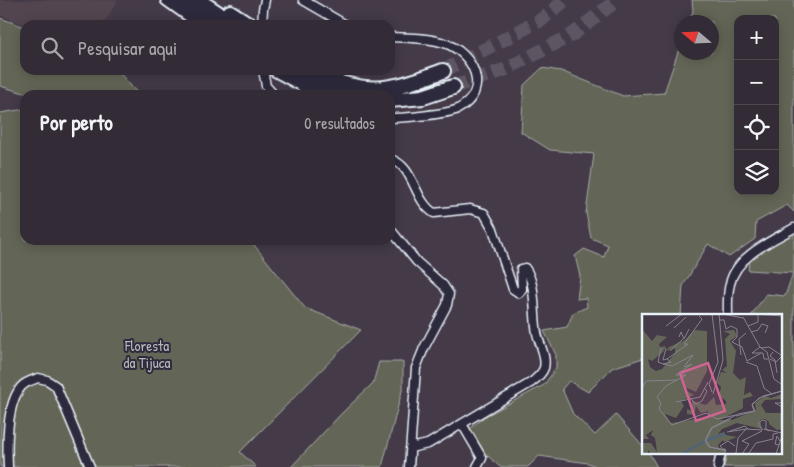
<!DOCTYPE html>
<html lang="pt">
<head>
<meta charset="utf-8">
<style>
  :root { --surface:#332c36; --page:#3b343e; --text:#f1f3f6; --muted:#a9a7ad; --line:#4e4851 }
  body { margin:0; font-family:"Patrick Hand",sans-serif; background:var(--page); color:var(--text) }
  .controls { position:absolute; right:15px; top:15px; display:grid; overflow:hidden; border-radius:10px; box-shadow:0 2px 12px #0003 }
  .controls button { width:45px; height:45px; display:grid; place-items:center; padding:0; border:0; border-bottom:1px solid var(--line); background:var(--surface); color:var(--text); font:25px sans-serif }
  .compass { position:absolute; left:674px; top:15px; width:45px; height:45px; border-radius:50%; background:var(--surface); box-shadow:0 2px 12px #0003; rotate:289deg }
  .list { margin:0; padding:0; list-style:none }
  h2 { display:flex; justify-content:space-between; align-items:center; height:65px; margin:0; padding:0 20px; font-size:21px }
  h2 small { font-size:16px; font-weight:400; color:var(--muted) }
  .icon { flex:none; width:28px; height:28px; fill:none; stroke:currentColor; stroke-width:2; stroke-linecap:round; stroke-linejoin:round }
  .map { position:relative; flex:none; width:794px; height:467px; overflow:hidden }
  .search { position:absolute; background:var(--surface); box-shadow:0 2px 12px #0003; left:20px; top:20px; width:375px; height:55px; display:flex; align-items:center; gap:12px; box-sizing:border-box; padding:0 18px; border-radius:15px; color:var(--muted); font-size:19px }
  .panel { position:absolute; background:var(--surface); box-shadow:0 2px 12px #0003; left:20px; top:90px; width:375px; height:155px; border-radius:15px }
  .map>svg:first-child { display:block }
</style>
</head>
<body>
<div class="map">
<svg width="794" height="467" viewBox="0 0 794 467">
  <rect width="100%" height="100%" fill="#443a48"/>
  <filter id="ink" filterUnits="userSpaceOnUse"><feTurbulence type="fractalNoise" baseFrequency=".02" numOctaves="2"/><feDisplacementMap in="SourceGraphic" scale="10" xChannelSelector="R" yChannelSelector="G"/><feConvolveMatrix kernelMatrix="1 2 1 2 8 2 1 2 1" color-interpolation-filters="sRGB"/></filter>
  <g filter="url(#ink)">
    <path fill="#534550" d="M0 0H118L103 25H26L0 15Z"/>
    <path fill="#646657" stroke="#a6aca8" fill-rule="evenodd" d="M692 0H794V212L787 205 756 222 755 239 729 257 708 244 683 286 681 316H643V358L612 368 588 392 569 381 562 389 573 414 595 435 616 415 643 446V453H649L657 467H598L588 463 539 456 528 467H500L488 456 483 458 467 431 484 417 544 385 556 368V355L544 331 567 327 573 313 587 307 586 298 577 299 580 276 575 256 584 249 604 257 608 245 591 238 586 213 594 154 550 150 521 132 524 85 542 68 561 71 623 96 664 93 681 43 682 52H712V22H689L693 11ZM738 19H775V191H738Z
      M0 18 25 27V70H117L139 95H31L0 86Z
      M25 109V240H250L305 308 361 330 240 452 256 467H0V113Z
      M794 226V467H724L727 453H780V316H751L766 294 785 296 793 273 748 270 750 255Z
      M379 362H403V387L382 467H291L342 413 373 383Z"/>
    <g fill="none" stroke-linecap="round" stroke-linejoin="round">
      <path stroke="#5d5562" stroke-width="14" stroke-dasharray="14 7" stroke-linecap="butt" d="M443 71 541 20 565 0
        M453 87 504 70 572 35 617 0"/>
      <defs>
        <path id="minor" d="M303 0 346 25
          M262 25 263 9 265 0
          M390 37C407 38 427 37 444 43 473 52 492 91 458 109 448 114 403 118 390 118
          M263 70 266 86 274 95
          M298 83 309 95
          M390 159C415 166 413 200 434 213L470 209 484 213 493 229 513 289 519 293 522 289 521 269 525 268C537 284 533 314 537 333 539 344 547 356 544 368 542 374 537 378 532 382L428 444 410 448
          M390 229 417 262 443 285 449 294 447 305 424 348 416 368 409 467
          M728 316C728 305 727 294 730 284 736 256 771 241 794 228
          M462 424 482 458 477 467
          M8 467C7 445 6 405 21 387 25 382 33 380 38 378L47 380 56 386 90 467
          M718 467 721 453"/>
        <path id="secondary" d="M167 0 202 25
          M274 70 298 83"/>
        <path id="motorway" d="M180 0 217 25
          M198 0 236 25
          M230 12 250 25
          M290 70 318 87 339 95
          M311 70C333 83 365 92 390 87 408 85 426 77 443 71
          M390 100 423 97 453 87"/>
      </defs>
      <use href="#minor" stroke="#e8f1f8" stroke-width="11"/>
      <use href="#secondary" stroke="#e8f1f8" stroke-width="15"/>
      <use href="#motorway" stroke="#e8f1f8" stroke-width="18"/>
      <use href="#minor" stroke="#2f2a3d" stroke-width="8"/>
      <use href="#secondary" stroke="#2f2a3d" stroke-width="11"/>
      <use href="#motorway" stroke="#2f2a3d" stroke-width="14"/>
    </g>
  </g>
  <g text-anchor="middle" dominant-baseline="central" stroke-width="4" stroke-linejoin="round" paint-order="stroke">
    <g font-size="15" fill="#b3b9b8" stroke="#2f2a3d">
      <text x="147" y="345">Floresta<tspan x="147" dy="17">da Tijuca</tspan></text>
    </g>
  </g>
  <g transform="translate(642 314)">
    <rect width="140" height="140" fill="#443a48"/>
    <path d="M0 15 10 27 15 21 25 23 17 30 18 33 24 32 21 38 10 47 6 45 8 53 14 57 20 55 33 39V34L24 37 27 33 43 26 53 16 65 17V57L54 78 43 73V76L52 81 39 87 42 92 34 104 23 100 29 109 66 103V97L59 99 54 92 52 101 45 100V95L50 97V87L64 91 72 83 74 91 84 90V87L77 82 79 73 75 69 79 58 85 59 80 56 85 52 83 25 88 20 81 17 92 16 95 22 88 27 94 37 91 59 98 66 104 63 102 81 108 78 111 82 101 85V94L78 106H90L114 96 113 89 123 82 129 84 140 80V85L123 86 119 91 124 99H140V115L135 116 127 110 128 116 127 108 123 105 118 106 120 115 95 109 80 115 76 120 82 118 84 121 95 123 82 128 81 126 76 131 77 134H83L84 140H9L6 136V139L0 140V129H9L15 138 13 124 9 121 11 116 4 121 7 125H0Z" fill="#646657"/>
    <path fill="none" stroke="#4f637a" stroke-width="2.5" d="M65 126 83 120M40 140 63 127"/>
    <path fill="none" stroke="#86838e" stroke-width="1" d="M70 0 76 48 67 70 70 78M81 0 101 4M113 0 140 2M101 3 118 33 125 38 132 65 139 70M78 6H82L84 15 89 12 95 15V23L90 28 100 33 105 47 119 39M24 12 40 0M106 12 116 8V1M32 14 44 3M109 18 116 16 120 10 126 12 123 19M37 23 39 18 42 25 47 15M118 33 110 39H121L122 45H126M19 34 16 48 21 50M24 34 21 46 25 45M119 34 127 33 139 41M28 37 41 25M131 38 128 42 133 46 135 59M99 41 97 25 104 19M128 45 134 48 140 42M104 48 115 52 122 74 130 80M35 66 24 72 15 83 19 89 17 95 30 111 64 99 75 105 94 101M0 75 4 67 35 66 44 61H34L50 50 42 53 51 41 30 52 21 50 29 48 25 45 46 30H42L60 5 57 2M71 80 81 46 77 0M47 83 54 90 60 87 65 77 62 74M34 88 58 83 66 68M140 89H133L140 93M94 102 113 97 110 90 121 82 140 77M121 116 116 110 120 106 124 107V116M88 117 103 112 106 115M128 117 122 115 140 119M85 118 104 115M137 131 133 130 135 122 138 127M80 134 78 132 86 127 93 132M84 137 68 133 64 126 70 114 89 105M94 139 96 124 104 115 120 116M107 139 114 129 131 125V120L136 119M82 140 84 136 67 133 63 127 69 114 96 100 112 97 110 91 117 84 140 77M100 140 107 130 100 127 120 117M134 140 140 122"/>
    <path fill="#cf6492" fill-opacity="0.15" stroke="#cf6492" stroke-width="2.5" d="M66 49 83 97 54 107 38 59Z"/>
    <rect width="140" height="140" fill="none" stroke="#e8f1f8" stroke-width="2.5"/>
  </g>
</svg>
<div class="controls">
<button>+</button>
<button>−</button>
<button><svg class="icon" aria-label="locate" viewBox="0 0 24 24"><circle cx="12" cy="12" r="6"/><path d="M12 2v4M12 18v4M2 12h4M18 12h4"/></svg></button>
<button><svg class="icon" aria-label="layers" viewBox="0 0 24 24"><path d="M12 4l9 5-9 5-9-5zM3 14l9 5 9-5"/></svg></button>
</div>
<svg class="compass" viewBox="-18 -18 36 36"><path d="M0-13l5 13h-10z" fill="#e53935"/><path d="M0 13l5-13h-10z" fill="#a9a7ad"/></svg>
<div class="search"><svg class="icon" aria-label="search" viewBox="0 0 24 24"><circle cx="10" cy="10" r="6"/><path d="M15 15l6 6"/></svg>Pesquisar aqui</div>
<section class="panel">
<h2>Por perto<small>0 resultados</small></h2>
<ul class="list">
</ul>
</section>
</div>
</body>
</html>
